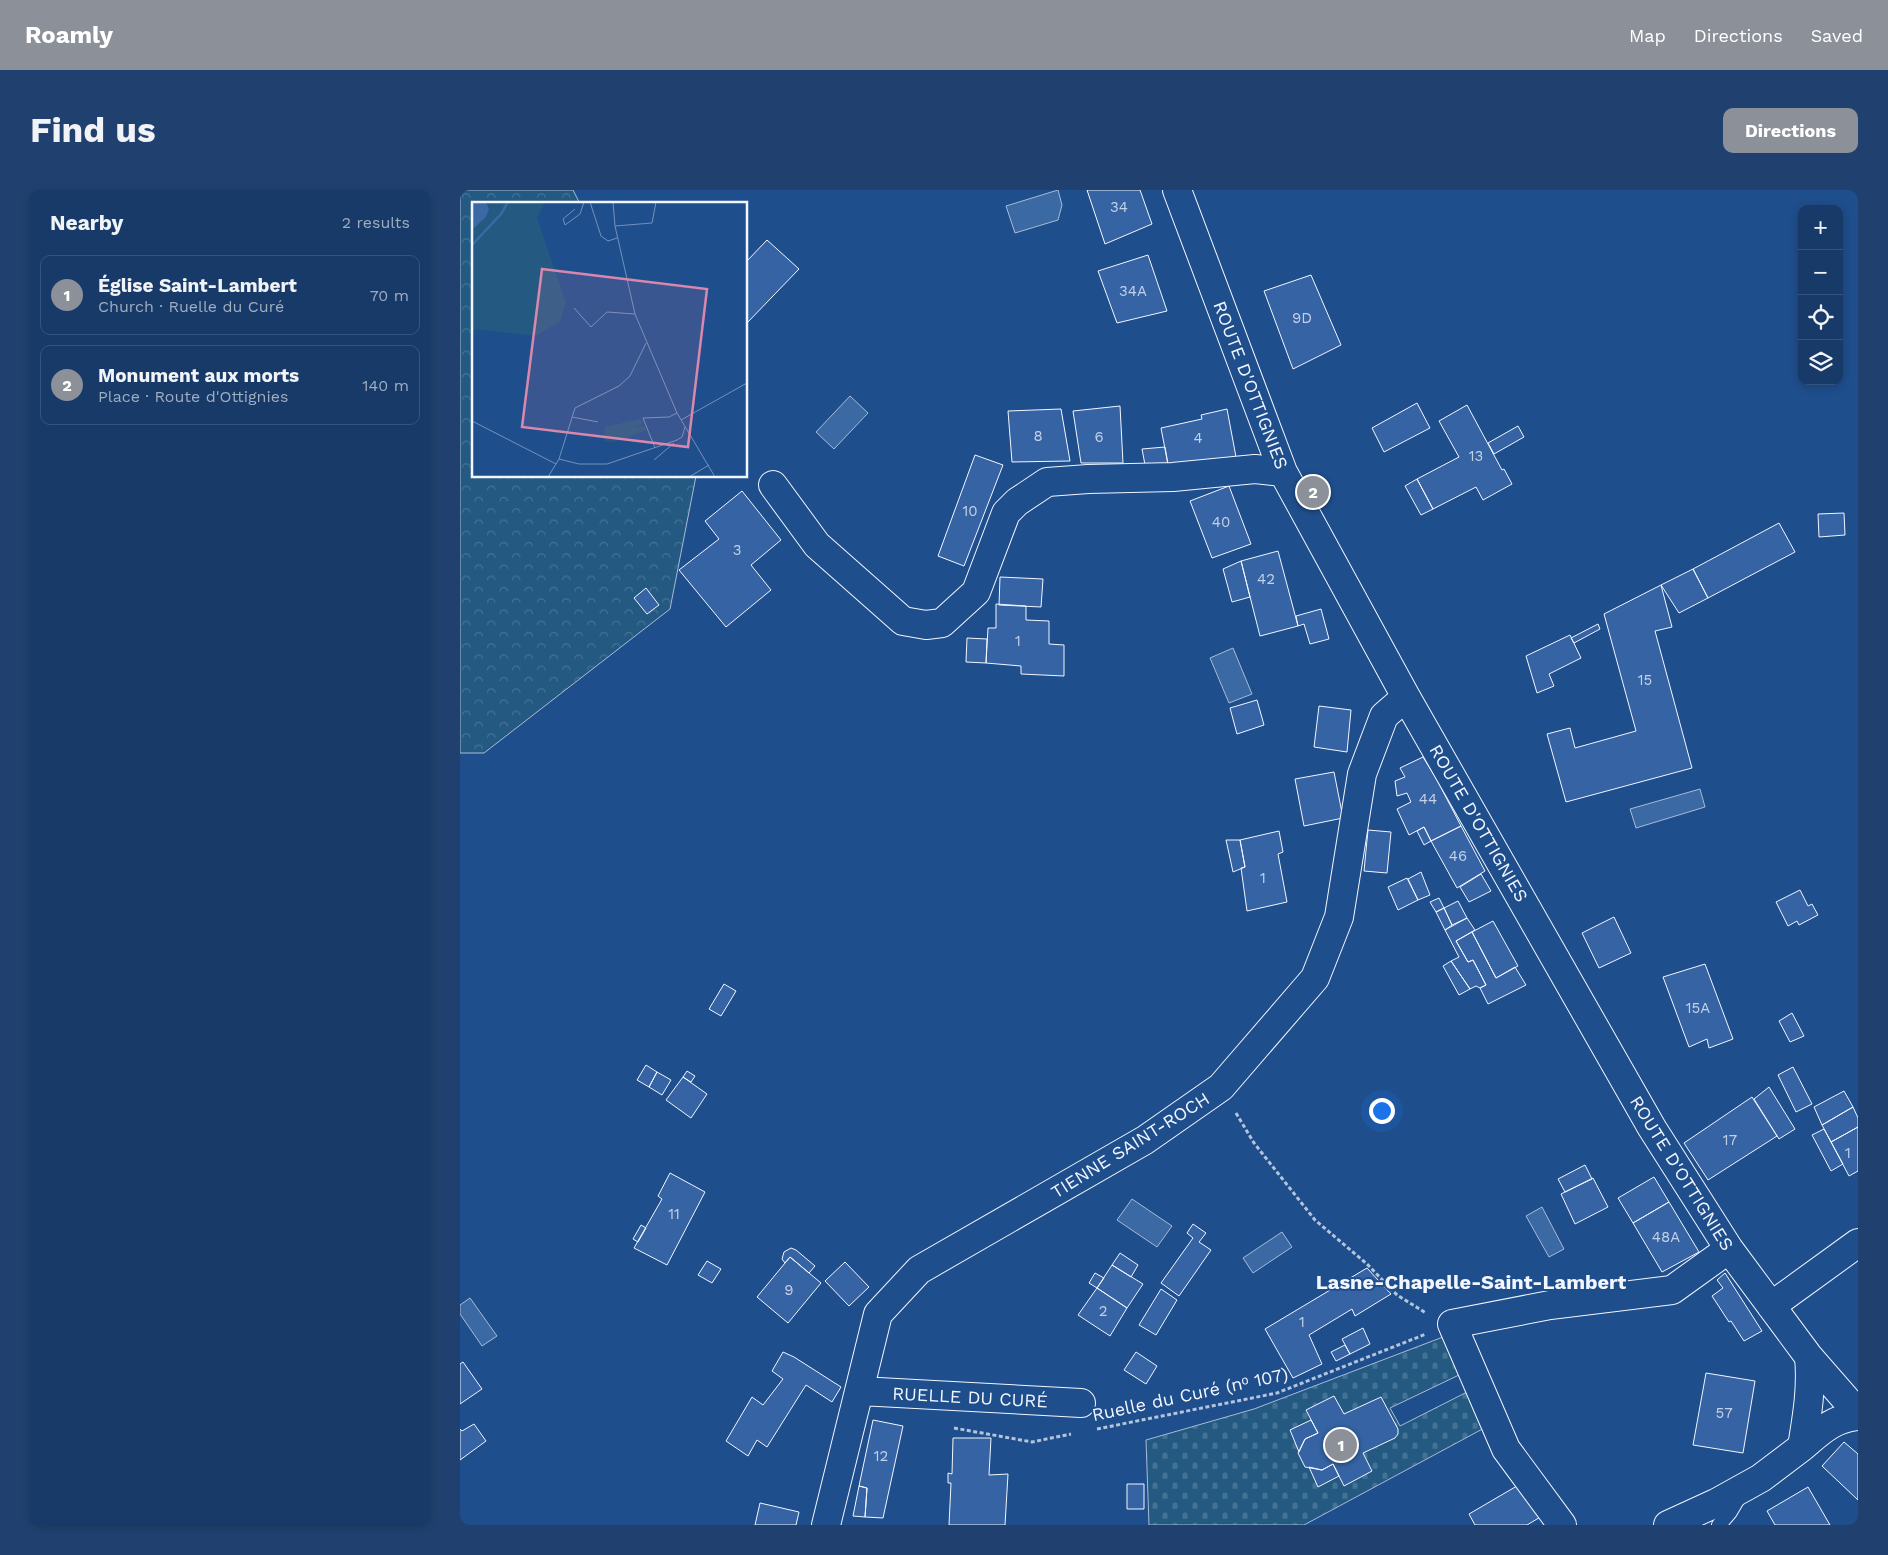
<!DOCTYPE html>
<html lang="en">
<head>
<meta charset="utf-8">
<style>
  :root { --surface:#173a69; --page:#20416f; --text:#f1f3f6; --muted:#9eadc0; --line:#36547d; --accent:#8c9099 }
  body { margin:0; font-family:"Work Sans",sans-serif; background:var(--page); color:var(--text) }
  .controls { position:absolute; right:15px; top:15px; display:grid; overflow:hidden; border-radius:10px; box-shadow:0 2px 8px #0003 }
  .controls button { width:45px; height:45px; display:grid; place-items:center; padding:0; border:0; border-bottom:1px solid var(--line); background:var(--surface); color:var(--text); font:25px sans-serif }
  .you { position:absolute; left:921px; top:920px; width:18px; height:18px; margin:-12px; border:4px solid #fff; border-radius:50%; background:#1a73e8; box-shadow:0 0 0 8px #1a73e833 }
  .badge { display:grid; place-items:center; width:32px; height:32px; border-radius:50%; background:var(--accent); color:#fff; font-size:16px; font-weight:700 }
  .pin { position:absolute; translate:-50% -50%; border:2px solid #fff; box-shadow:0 1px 5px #0006 }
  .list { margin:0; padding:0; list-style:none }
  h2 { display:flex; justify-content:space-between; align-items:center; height:65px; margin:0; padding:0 20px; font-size:21px }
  h2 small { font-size:16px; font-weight:400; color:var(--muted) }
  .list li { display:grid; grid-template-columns:32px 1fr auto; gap:15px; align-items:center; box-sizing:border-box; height:80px; margin:0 10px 10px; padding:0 10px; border:1px solid var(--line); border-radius:10px }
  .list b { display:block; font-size:19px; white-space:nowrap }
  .list p { margin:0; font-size:16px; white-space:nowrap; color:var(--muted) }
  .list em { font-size:16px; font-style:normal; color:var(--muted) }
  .icon { flex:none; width:28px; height:28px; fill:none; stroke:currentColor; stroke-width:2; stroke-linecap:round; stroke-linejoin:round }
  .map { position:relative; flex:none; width:1398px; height:1335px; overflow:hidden; border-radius:10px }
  header { display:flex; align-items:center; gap:30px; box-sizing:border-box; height:70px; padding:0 25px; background:var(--accent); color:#fff }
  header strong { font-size:24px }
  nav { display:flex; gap:28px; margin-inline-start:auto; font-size:18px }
  .intro { display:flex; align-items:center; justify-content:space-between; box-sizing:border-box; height:120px; padding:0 30px }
  h1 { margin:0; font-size:35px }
  .button { padding:12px 22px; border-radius:10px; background:var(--accent); color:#fff; font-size:18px; font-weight:700 }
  main { display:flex; gap:30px; padding:0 30px }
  aside { flex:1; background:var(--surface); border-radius:10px; box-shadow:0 2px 8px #0003 }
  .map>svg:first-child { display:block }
</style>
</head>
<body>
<header>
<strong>Roamly</strong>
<nav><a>Map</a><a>Directions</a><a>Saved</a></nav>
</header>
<div class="intro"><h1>Find us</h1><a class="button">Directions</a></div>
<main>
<aside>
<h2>Nearby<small>2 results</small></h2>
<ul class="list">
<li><span class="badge">1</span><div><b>Église Saint-Lambert</b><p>Church · Ruelle du Curé</p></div><em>70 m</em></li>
<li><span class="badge">2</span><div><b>Monument aux morts</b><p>Place · Route d'Ottignies</p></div><em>140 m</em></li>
</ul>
</aside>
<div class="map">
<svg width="1398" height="1335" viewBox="0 0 1398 1335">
  <defs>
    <pattern id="forest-crowns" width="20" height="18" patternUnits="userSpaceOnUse" patternTransform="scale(1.25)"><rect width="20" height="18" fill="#245a82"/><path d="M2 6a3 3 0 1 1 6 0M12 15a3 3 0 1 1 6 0" fill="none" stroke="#447295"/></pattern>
    <pattern id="cemetery-stones" width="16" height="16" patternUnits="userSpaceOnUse" patternTransform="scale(1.25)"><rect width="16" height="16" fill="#245a82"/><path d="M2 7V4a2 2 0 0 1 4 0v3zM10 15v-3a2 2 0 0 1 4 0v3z" fill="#447295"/></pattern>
  </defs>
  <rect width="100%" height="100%" fill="#1f4e8c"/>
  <path fill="url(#forest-crowns)" stroke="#a8bbd7" d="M0 0H113L120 14H14V286H236L210 419 24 563H0Z"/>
  <path fill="url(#cemetery-stones)" stroke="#a8bbd7" d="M983 1147 999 1185 930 1218 940 1236 1011 1200 1028 1236 844 1335H689L686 1250 794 1219Z"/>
  <path fill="#3b69a3" stroke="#a8bbd7" d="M598 0 602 15 598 30 555 43 546 16Z
    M390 206 408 223 374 259 356 242Z
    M773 458 792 504 769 513 750 468Z
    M1240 599 1245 617 1176 638 1170 619Z
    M672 1009 712 1036 697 1057 657 1030Z
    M1082 1017 1104 1059 1089 1067 1066 1026Z
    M822 1042 832 1057 793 1083 783 1068Z
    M10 1108 37 1146 22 1156 0 1124V1115Z"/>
  <path fill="#3563a3" stroke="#f2f6ff" d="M627 0H680L692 34 645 54Z
    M307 50 339 79 286 134V72Z
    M688 65 707 121 657 133 638 81Z
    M851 85 881 155 833 179 804 101Z
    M957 213 970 238 924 262 912 238Z
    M1007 215 1042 280 1044 279 1052 294 1023 310 1016 297 973 319 957 289 999 267 979 231Z
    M660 216 663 273H621L613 221Z
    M601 219 610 271 552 272 548 221Z
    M767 219 776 267 709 280 701 238 742 229 741 225Z
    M1058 236 1064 247 1034 264 1028 253Z
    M705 257 709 280H686L682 259Z
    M515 265 543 275 504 376 478 366Z
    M957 289 973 319 961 325 945 296Z
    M769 296 791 354 752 368 730 311Z
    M282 301 321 350 291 375 311 400 266 437 219 380 259 349 245 331Z
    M1384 323 1385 345 1359 347 1358 324Z
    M1319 333 1335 362 1248 408 1233 379Z
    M818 361 838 436 800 446 781 371Z
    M781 371 790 407 772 412 763 379Z
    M1233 379 1248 408 1219 423 1201 395Z
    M540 387 583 389 581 417 539 415Z
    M1201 395 1212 437 1195 441 1232 578 1106 612 1087 544 1110 538 1115 558 1176 541 1144 424Z
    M186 398 199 415 187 424 174 408Z
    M536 414 566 416V430L589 431V454L604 455V486L561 484V476L526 473 528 438H536Z
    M861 419 869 449 850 454 844 434 838 436 836 426Z
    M1138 434 1140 439 1114 453 1111 448Z
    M1110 445 1121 468 1089 484 1094 496 1077 503 1066 466Z
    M507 448 527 449 526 473 506 472Z
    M797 510 804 535 777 544 770 518Z
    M859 516 891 520 887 562 854 557Z
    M963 567 976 588 1001 636 971 651 964 637 949 645 937 619 951 612 947 603 937 606 935 591 945 587 940 578Z
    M874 582 883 628 844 636 835 589Z
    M1001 636 1025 681 997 698 971 651Z
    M964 637 971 651 964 655 957 641Z
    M908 640 931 642 927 683 904 681Z
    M819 641 823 662 818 664 827 712 787 721 781 678 785 677 780 650Z
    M766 650H780L785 677 773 682Z
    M961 682 970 705 958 710 948 689Z
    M1021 684 1031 701 1009 712 1000 697Z
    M947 688 958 710 938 720 928 697Z
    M1340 700 1348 716 1352 714 1358 725 1339 735 1337 731 1328 736 1316 712Z
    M979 708 984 718 976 722 970 712Z
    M998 711 1007 728 992 735 984 718Z
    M984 718 992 735 985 740 976 722Z
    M1154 727 1171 763 1139 778 1122 743Z
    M1007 728 1015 740 996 751 1008 772 1013 770 1026 795 1020 798 1016 796 1010 799 991 771 999 767 985 740Z
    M1033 731 1058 776 1036 788 1012 742Z
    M1012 742 1036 788 1055 777 1066 795 1028 814 1020 798 1026 795 1013 770 1008 772 996 751Z
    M991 771 1010 799 999 805 983 776Z
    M1245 774 1273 849 1249 858 1247 849 1229 857 1203 787Z
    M264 794 276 801 261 826 249 819Z
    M1332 823 1344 846 1330 852 1319 831Z
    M186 875 197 882 189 897 177 890Z
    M1333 877 1352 914 1336 922 1318 885Z
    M227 881 235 886 231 892 223 887Z
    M197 882 211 890 202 905 189 897Z
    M223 887 247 904 231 928 206 910Z
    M1309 897 1335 939 1319 949 1294 909Z
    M1384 901 1393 917 1362 935 1354 917Z
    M1292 907 1317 946 1248 990 1224 953Z
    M1393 917 1398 928V937L1371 952 1362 935Z
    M1398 937V981L1389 986 1371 952Z
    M1364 939 1383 974 1371 981 1352 945Z
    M1125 975 1132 989 1105 1002 1098 989Z
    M210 983 245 1002 207 1075 174 1058 202 1009 198 1006Z
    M1194 987 1209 1012 1173 1033 1158 1008Z
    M1133 988 1148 1017 1115 1034 1101 1004Z
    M1209 1012 1239 1062 1202 1082 1173 1033Z
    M733 1034 746 1043 739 1052 751 1060 719 1106 701 1093 733 1048 727 1043Z
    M181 1035 186 1038 178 1052 173 1049Z
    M331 1058 336 1060 355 1076 349 1083 330 1067 325 1073 322 1069 324 1062Z
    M660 1063 678 1075 671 1087 652 1075Z
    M330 1067 361 1093 328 1133 297 1107Z
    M247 1071 261 1079 252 1093 238 1085Z
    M385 1072 409 1097 389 1116 365 1091Z
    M652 1075 683 1094 667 1118 637 1098Z
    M907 1078 931 1104 895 1126 892 1119 849 1145 862 1174 833 1188 805 1139Z
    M635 1083 644 1088 637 1098 629 1093Z
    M1265 1083 1302 1141 1284 1151 1271 1131 1269 1132 1252 1106 1263 1098 1257 1090Z
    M637 1098 667 1118 650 1146 618 1125Z
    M701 1099 717 1110 696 1145 679 1135Z
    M903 1138 910 1154 890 1164 882 1149Z
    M885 1155 890 1164 876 1171 871 1162Z
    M323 1162 334 1167 381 1197 372 1212 346 1195 307 1257 297 1250 288 1266 266 1251 292 1207 303 1215 323 1189 312 1181Z
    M676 1162 697 1176 686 1194 664 1180Z
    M3 1172 22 1199 0 1214V1174Z
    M1246 1183 1295 1191 1283 1263 1233 1255Z
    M874 1206 884 1224 921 1207 938 1239V1244L935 1248 903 1263 912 1281 884 1296 873 1274 862 1280 845 1277 838 1263 845 1249 858 1243 846 1220Z
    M413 1230 443 1236 423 1328 405 1327 407 1298 399 1296Z
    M851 1230 858 1243 845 1249 839 1262 830 1240Z
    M14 1234 26 1251 0 1270V1239L2 1241Z
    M493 1248H531L529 1285 548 1284 545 1335H489L491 1293H488V1283L492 1284Z
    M1384 1252 1398 1264V1310L1362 1276Z
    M873 1274 879 1286 858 1297 849 1277 862 1280Z
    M1062 1293 1082 1326 1067 1335H1015L1009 1324Z
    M667 1294H684V1319H667Z
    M399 1296 407 1298 405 1327 393 1326Z
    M1348 1297 1370 1335H1315L1307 1321Z
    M300 1313 339 1322 336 1335H295Z"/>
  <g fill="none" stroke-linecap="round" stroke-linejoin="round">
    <defs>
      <path id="service" d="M1259 1335 1270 1322 1280 1305"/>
      <path id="minor" d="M717 0 823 282 946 507 1192 938 1269 1059 1349 1167 1398 1223
        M313 295 357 355 443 431 466 435 482 433 516 402 546 323 557 312 587 292 628 289 713 287 795 279 823 282
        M1311 1116 1398 1053
        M400 1201 621 1213
        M1342 1257C1361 1241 1372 1229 1398 1226
        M366 1335 418 1124 459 1080 685 950 761 897 855 788 879 727 902 584 924 526 946 507
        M1102 1335 1046 1259 992 1134 1090 1115 1212 1100 1269 1059
        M1208 1335 1256 1313 1301 1288 1342 1257C1347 1226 1352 1198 1349 1167"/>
    </defs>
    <use href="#service" stroke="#f2f6ff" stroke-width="16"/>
    <use href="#minor" stroke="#f2f6ff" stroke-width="30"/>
    <path stroke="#b3c4dc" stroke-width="3" stroke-dasharray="4 2.5" stroke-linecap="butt" d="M776 923 794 953 855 1030 907 1074 937 1105 966 1123
      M494 1238 572 1252 611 1244
      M637 1239 817 1203 966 1144"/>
    <use href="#service" stroke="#1f4e8c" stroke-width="14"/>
    <use href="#minor" stroke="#1f4e8c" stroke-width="28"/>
  </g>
  <g text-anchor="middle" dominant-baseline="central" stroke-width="4" stroke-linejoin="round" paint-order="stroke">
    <g font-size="15" fill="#c3d1e8">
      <text x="659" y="17">34</text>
      <text x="673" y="101">34A</text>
      <text x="842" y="128">9D</text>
      <text x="578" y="246">8</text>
      <text x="639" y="247">6</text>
      <text x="738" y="248">4</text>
      <text x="1016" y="266">13</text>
      <text x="510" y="321">10</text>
      <text x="761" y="332">40</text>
      <text x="277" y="360">3</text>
      <text x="806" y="389">42</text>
      <text x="558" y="451">1</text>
      <text x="1185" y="490">15</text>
      <text x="968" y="609">44</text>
      <text x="998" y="666">46</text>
      <text x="803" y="688">1</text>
      <text x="1238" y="818">15A</text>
      <text x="1270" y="950">17</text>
      <text x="1388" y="963">1</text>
      <text x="214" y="1024">11</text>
      <text x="1206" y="1047">48A</text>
      <text x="329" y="1100">9</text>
      <text x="643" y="1121">2</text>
      <text x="842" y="1132">1</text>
      <text x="1264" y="1223">57</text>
      <text x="421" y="1266">12</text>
    </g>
    <g font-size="18" fill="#f2f6ff" stroke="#1f4e8c">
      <text transform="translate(791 195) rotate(69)">ROUTE D'OTTIGNIES</text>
      <text transform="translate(1019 633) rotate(60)">ROUTE D'OTTIGNIES</text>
      <text transform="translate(670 955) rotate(-32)">TIENNE SAINT-ROCH</text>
      <text transform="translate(1222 983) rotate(58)">ROUTE D'OTTIGNIES</text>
      <text transform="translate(730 1204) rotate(-12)">Ruelle du Curé (nᵒ 107)</text>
      <text transform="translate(510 1207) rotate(3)">RUELLE DU CURÉ</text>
    </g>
    <g font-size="20" font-weight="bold" fill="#f2f6ff" stroke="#1f4e8c">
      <text x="1011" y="1092">Lasne-Chapelle-Saint-Lambert</text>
    </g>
  </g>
  <g transform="translate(12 12)">
    <rect width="275" height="275" fill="#1f4e8c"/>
    <path d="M36 0H73L65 16 94 101 88 119 64 134 5 127 0 130V43L29 12Z" fill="#245a82"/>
    <path d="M14 0H36L29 12 0 43V28L14 15 17 5Z" fill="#245a82"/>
    <path d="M169 217 171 222 162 225 172 224 174 228 143 240 132 239 133 225Z" fill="#245a82"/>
    <path d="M0 0H14L17 7 14 15 0 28Z" fill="#3b69a3"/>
    <path fill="none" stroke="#3b69a3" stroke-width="2.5" d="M0 43 29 12 36 0"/>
    <path fill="none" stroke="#7391ba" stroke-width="1" d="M118 0 129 34 136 39 145 36M141 0 143 24 163 112 205 211 243 275M103 7 91 17 93 23 108 12 112 0M143 24 180 21 184 0M102 106 119 125 135 110 163 112M100 215 126 220M209 218 275 181M0 219 84 262M183 246 171 216 197 215 205 211M87 257 107 262H135L205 238 210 235 213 225M182 258 202 241M76 275 87 257 103 206 147 184 158 174 174 141M217 275 237 263"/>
    <path fill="#da87ad" fill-opacity="0.15" stroke="#da87ad" stroke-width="2.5" d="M70 67 235 87 216 245 50 225Z"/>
    <rect width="275" height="275" fill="none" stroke="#f2f6ff" stroke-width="2.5"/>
  </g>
</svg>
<div class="controls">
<button>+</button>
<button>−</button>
<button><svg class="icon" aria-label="locate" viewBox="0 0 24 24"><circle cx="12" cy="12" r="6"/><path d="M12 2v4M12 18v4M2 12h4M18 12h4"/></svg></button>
<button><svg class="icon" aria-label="layers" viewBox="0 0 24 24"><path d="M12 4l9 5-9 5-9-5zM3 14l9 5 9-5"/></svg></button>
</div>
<div class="you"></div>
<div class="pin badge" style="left:881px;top:1255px">1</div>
<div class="pin badge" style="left:853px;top:302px">2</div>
</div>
</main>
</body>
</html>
